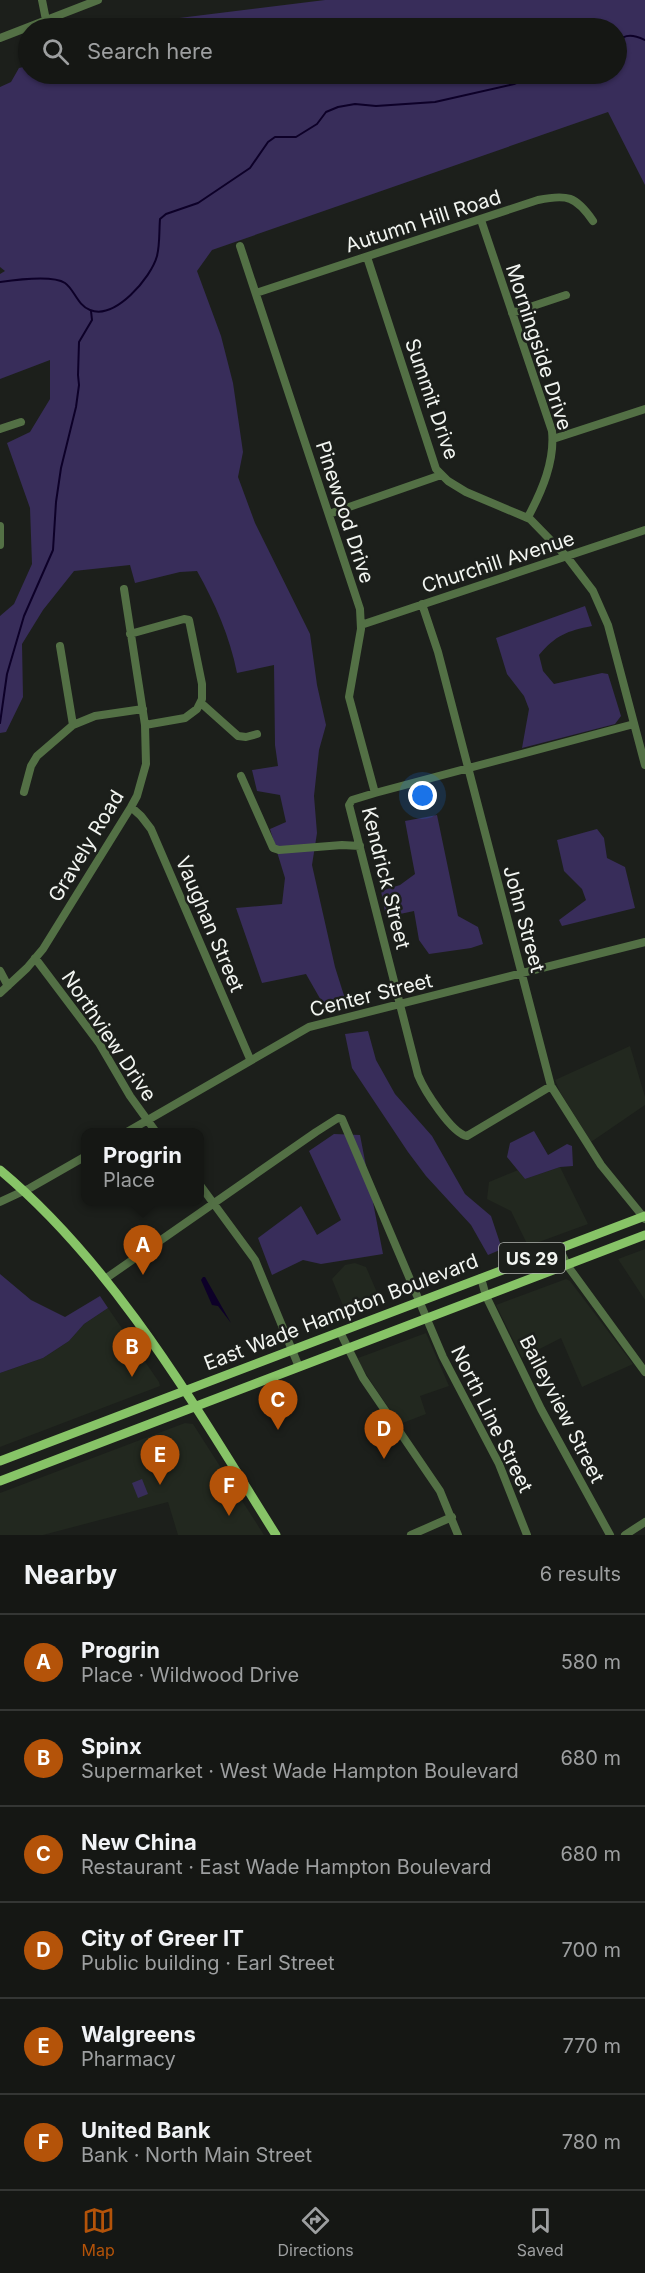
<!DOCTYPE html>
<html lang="en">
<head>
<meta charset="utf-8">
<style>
  :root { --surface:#151714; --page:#1e201d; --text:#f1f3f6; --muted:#9d9fa0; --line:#343634; --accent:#b45309 }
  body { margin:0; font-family:Inter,sans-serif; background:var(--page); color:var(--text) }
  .you { position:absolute; left:423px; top:796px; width:21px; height:21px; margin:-15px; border:4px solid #fff; border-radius:50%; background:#1a73e8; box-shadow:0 0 0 9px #1a73e833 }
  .badge { display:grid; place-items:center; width:39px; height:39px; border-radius:50%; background:var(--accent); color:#fff; font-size:20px; font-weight:700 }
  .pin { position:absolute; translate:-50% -50px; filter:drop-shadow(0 2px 3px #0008) }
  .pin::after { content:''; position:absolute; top:32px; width:21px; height:18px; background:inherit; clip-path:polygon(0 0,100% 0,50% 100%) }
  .popup { position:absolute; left:81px; top:1128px; width:123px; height:78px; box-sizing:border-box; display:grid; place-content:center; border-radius:12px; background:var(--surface); filter:drop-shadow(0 2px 4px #0005); font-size:20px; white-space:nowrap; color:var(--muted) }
  .popup b { font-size:22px; color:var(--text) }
  .popup::after { content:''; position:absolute; left:50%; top:100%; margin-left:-12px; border:12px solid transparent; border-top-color:var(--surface) }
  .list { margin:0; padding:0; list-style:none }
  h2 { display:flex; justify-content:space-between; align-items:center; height:78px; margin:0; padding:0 24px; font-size:26px }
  h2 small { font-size:20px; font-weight:400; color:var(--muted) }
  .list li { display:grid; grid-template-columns:39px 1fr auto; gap:18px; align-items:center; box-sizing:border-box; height:96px; padding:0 24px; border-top:2px solid var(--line) }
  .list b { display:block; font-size:22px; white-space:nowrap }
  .list p { margin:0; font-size:20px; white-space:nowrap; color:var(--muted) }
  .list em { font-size:20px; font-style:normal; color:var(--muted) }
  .icon { flex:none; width:33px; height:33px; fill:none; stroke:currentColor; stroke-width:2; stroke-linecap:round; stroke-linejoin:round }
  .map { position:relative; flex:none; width:645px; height:1535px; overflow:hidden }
  .search { position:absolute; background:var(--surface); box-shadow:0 2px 4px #0004; left:18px; right:18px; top:18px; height:66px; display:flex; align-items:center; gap:15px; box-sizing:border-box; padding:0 21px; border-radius:33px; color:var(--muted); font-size:22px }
  .sheet { height:654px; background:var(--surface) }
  nav { display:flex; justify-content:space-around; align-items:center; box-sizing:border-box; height:84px; border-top:2px solid var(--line); background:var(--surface); font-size:16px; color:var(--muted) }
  nav a { display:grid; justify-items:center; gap:3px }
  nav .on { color:var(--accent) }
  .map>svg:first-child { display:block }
</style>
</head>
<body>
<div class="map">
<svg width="645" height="1535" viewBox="0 0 645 1535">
  <rect width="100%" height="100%" fill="#1c1f1b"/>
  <path fill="#22281f" d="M630 1046 645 1097V1105L591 1142 560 1092 555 1080Z
    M560 1167 588 1224 528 1246 511 1211 487 1199 489 1182 518 1170 525 1179Z
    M645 1249V1300L618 1259Z
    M355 1263 366 1267 382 1304 348 1318 332 1279 345 1265Z
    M566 1279 570 1281 633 1364 582 1387 561 1338 522 1358 496 1305Z
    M108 1308 159 1382 160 1386 0 1447V1373L43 1358 69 1341 84 1324Z
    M426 1333 449 1386 420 1396 426 1414 400 1424 377 1391 361 1366 358 1358Z
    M185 1423 193 1424 264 1535H178L168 1502 43 1535H0V1493Z"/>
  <path fill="#382d5a" d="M325 0H645V185L608 112 212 250 197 271 221 336 233 383 243 452 238 477 255 523 310 634 317 685 326 725 319 750 314 796 317 833 312 865 335 967 347 1005 326 1009 306 974 262 983 236 908 282 904 285 878 270 829 286 822 280 795 257 791 252 770 278 766 275 745 274 665 237 673C230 637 215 603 197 571L180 572 135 583 130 565 74 571 43 610 22 644 23 697 6 732 0 733V616L14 604 32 564 30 508 7 443 30 432 50 399V360L0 379V274L5 271 0 267V87L11 82 19 68 28 66V74H62L67 82 83 83 98 74H616V28H171V19Z
    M585 606 592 626C567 631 556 635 539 655L543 671 554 684 602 673 608 674 621 716 615 724 522 748 529 709 524 696 507 674 496 638Z
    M437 815 458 916 478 927 483 944 471 948 429 954 419 940 414 911 386 917 381 891 400 885 415 874 405 821Z
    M597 829 604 838 607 858 625 867 635 908 562 926 559 920 586 900 582 889 564 871 557 840Z
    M368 1031 376 1060 395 1094 432 1136 465 1194 491 1216 502 1249 488 1255 471 1225 426 1176 408 1152 352 1068 345 1034Z
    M534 1131 548 1155 567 1144 572 1146 573 1166 560 1167 525 1179 507 1157 510 1143Z
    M334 1134 360 1135 383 1254 321 1264 303 1260 272 1275 258 1238 301 1206 317 1235 341 1220 309 1151Z
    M0 1274 31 1300 65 1317 100 1296 108 1308 84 1324 69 1341 43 1358 0 1373Z
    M142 1479 148 1494 138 1498 132 1483Z"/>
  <path fill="#0d0028" d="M203 1277H205L231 1323 218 1306 212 1305 201 1280Z"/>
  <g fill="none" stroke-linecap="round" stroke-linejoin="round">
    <path stroke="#0d0028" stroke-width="2" d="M616 42C626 33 634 35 645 40
      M0 282C14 280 53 275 65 283 74 289 78 306 90 310 115 320 151 278 157 256 160 244 159 231 160 219L166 214 198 203 250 168 268 142 275 137H296L317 124 326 112 338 107 355 104 376 106 435 102 514 84 537 74
      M0 723 7 674 24 616 53 550 56 502 61 468 76 407 79 385 78 375 79 342 92 320 91 311"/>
    <path stroke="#537045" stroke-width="8" d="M42 0 46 20
      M0 38 98 0
      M481 220 552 431C555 461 542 491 528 517
      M240 246 360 609 361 629 349 697 375 793
      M367 257 436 469 448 481 466 492 530 519 567 557 593 591 608 625 645 765
      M256 293 538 200C567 194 576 196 593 221
      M512 313 566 295
      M0 429 21 422
      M553 439 645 409
      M329 514 441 475
      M0 526V545
      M422 604 438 652 551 1086 601 1165 645 1219
      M361 625 645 530
      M130 634 184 619 189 620 202 684V699L197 709 185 718 145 725
      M60 646 73 725
      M201 703 238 736 246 737 257 734
      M241 776 273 848 279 850 342 845 360 846
      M24 792 31 766 37 756 73 725 95 716 143 709
      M131 807 141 816 151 829 250 1059
      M35 958 99 1043 130 1096 156 1132
      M0 971 8 986
      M0 993 27 968 43 949 131 807 137 796 146 764 145 725 124 589
      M551 1086 467 1136C452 1134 424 1090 418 1075L349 805 352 800 375 793 634 724
      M127 1132 309 1027 645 942
      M200 1185 255 1260 299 1367
      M0 1202 30 1188 86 1156
      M559 1248 567 1265 645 1372
      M481 1278 486 1296 541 1409 610 1535
      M105 1279 316 1132 338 1118 342 1119 443 1357 499 1464 527 1535
      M340 1332 363 1378 440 1491 458 1535
      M411 1535 452 1517
      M625 1535 645 1522"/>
    <path stroke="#87c467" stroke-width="9" d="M0 1170C116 1267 196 1408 276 1535
      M0 1461 645 1216
      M0 1481 645 1235"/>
  </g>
  <g text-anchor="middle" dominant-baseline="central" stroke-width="5" stroke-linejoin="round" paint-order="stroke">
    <rect fill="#1c1f1b" stroke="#b2b5b1" stroke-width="1.5" x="499" y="1243" width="66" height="30" rx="4.5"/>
    <g font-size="18" font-weight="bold" fill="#f2f5f1">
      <text x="532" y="1258">US 29</text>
    </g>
    <g font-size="20" fill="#f2f5f1" stroke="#1c1f1b">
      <text transform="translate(423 221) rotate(-18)">Autumn Hill Road</text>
      <text transform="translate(539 347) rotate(72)">Morningside Drive</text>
      <text transform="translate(432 399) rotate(71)">Summit Drive</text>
      <text transform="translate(345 512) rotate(72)">Pinewood Drive</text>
      <text transform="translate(498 562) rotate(-18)">Churchill Avenue</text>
      <text transform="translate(86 846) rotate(-59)">Gravely Road</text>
      <text transform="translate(386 878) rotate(76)">Kendrick Street</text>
      <text transform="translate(524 919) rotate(75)">John Street</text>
      <text transform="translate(210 924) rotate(67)">Vaughan Street</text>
      <text transform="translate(371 995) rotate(-14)">Center Street</text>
      <text transform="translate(109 1036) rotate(56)">Northview Drive</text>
      <text transform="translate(341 1312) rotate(-21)">East Wade Hampton Boulevard</text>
      <text transform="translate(562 1409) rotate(63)">Baileyview Street</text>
      <text transform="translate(492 1419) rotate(64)">North Line Street</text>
    </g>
  </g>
</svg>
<div class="you"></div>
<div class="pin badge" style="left:143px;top:1275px">A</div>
<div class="popup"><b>Progrin</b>Place</div>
<div class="pin badge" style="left:132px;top:1377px">B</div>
<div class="pin badge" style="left:278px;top:1430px">C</div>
<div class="pin badge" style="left:384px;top:1459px">D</div>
<div class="pin badge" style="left:160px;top:1485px">E</div>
<div class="pin badge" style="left:229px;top:1516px">F</div>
<div class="search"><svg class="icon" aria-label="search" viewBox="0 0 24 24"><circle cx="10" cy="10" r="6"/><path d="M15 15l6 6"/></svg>Search here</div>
</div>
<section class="sheet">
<h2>Nearby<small>6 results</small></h2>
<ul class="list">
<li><span class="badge">A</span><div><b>Progrin</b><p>Place · Wildwood Drive</p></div><em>580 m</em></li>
<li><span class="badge">B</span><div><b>Spinx</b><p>Supermarket · West Wade Hampton Boulevard</p></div><em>680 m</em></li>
<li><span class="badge">C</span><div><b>New China</b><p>Restaurant · East Wade Hampton Boulevard</p></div><em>680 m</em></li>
<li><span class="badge">D</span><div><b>City of Greer IT</b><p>Public building · Earl Street</p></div><em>700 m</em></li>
<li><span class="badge">E</span><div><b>Walgreens</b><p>Pharmacy</p></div><em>770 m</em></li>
<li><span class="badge">F</span><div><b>United Bank</b><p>Bank · North Main Street</p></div><em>780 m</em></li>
</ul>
</section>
<nav>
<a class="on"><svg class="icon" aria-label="map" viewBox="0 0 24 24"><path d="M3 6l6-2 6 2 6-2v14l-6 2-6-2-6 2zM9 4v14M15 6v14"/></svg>Map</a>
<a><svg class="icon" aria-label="directions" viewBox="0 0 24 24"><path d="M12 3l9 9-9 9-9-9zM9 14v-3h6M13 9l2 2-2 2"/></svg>Directions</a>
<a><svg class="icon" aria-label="saved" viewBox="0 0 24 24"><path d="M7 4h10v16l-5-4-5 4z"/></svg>Saved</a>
</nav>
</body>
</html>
